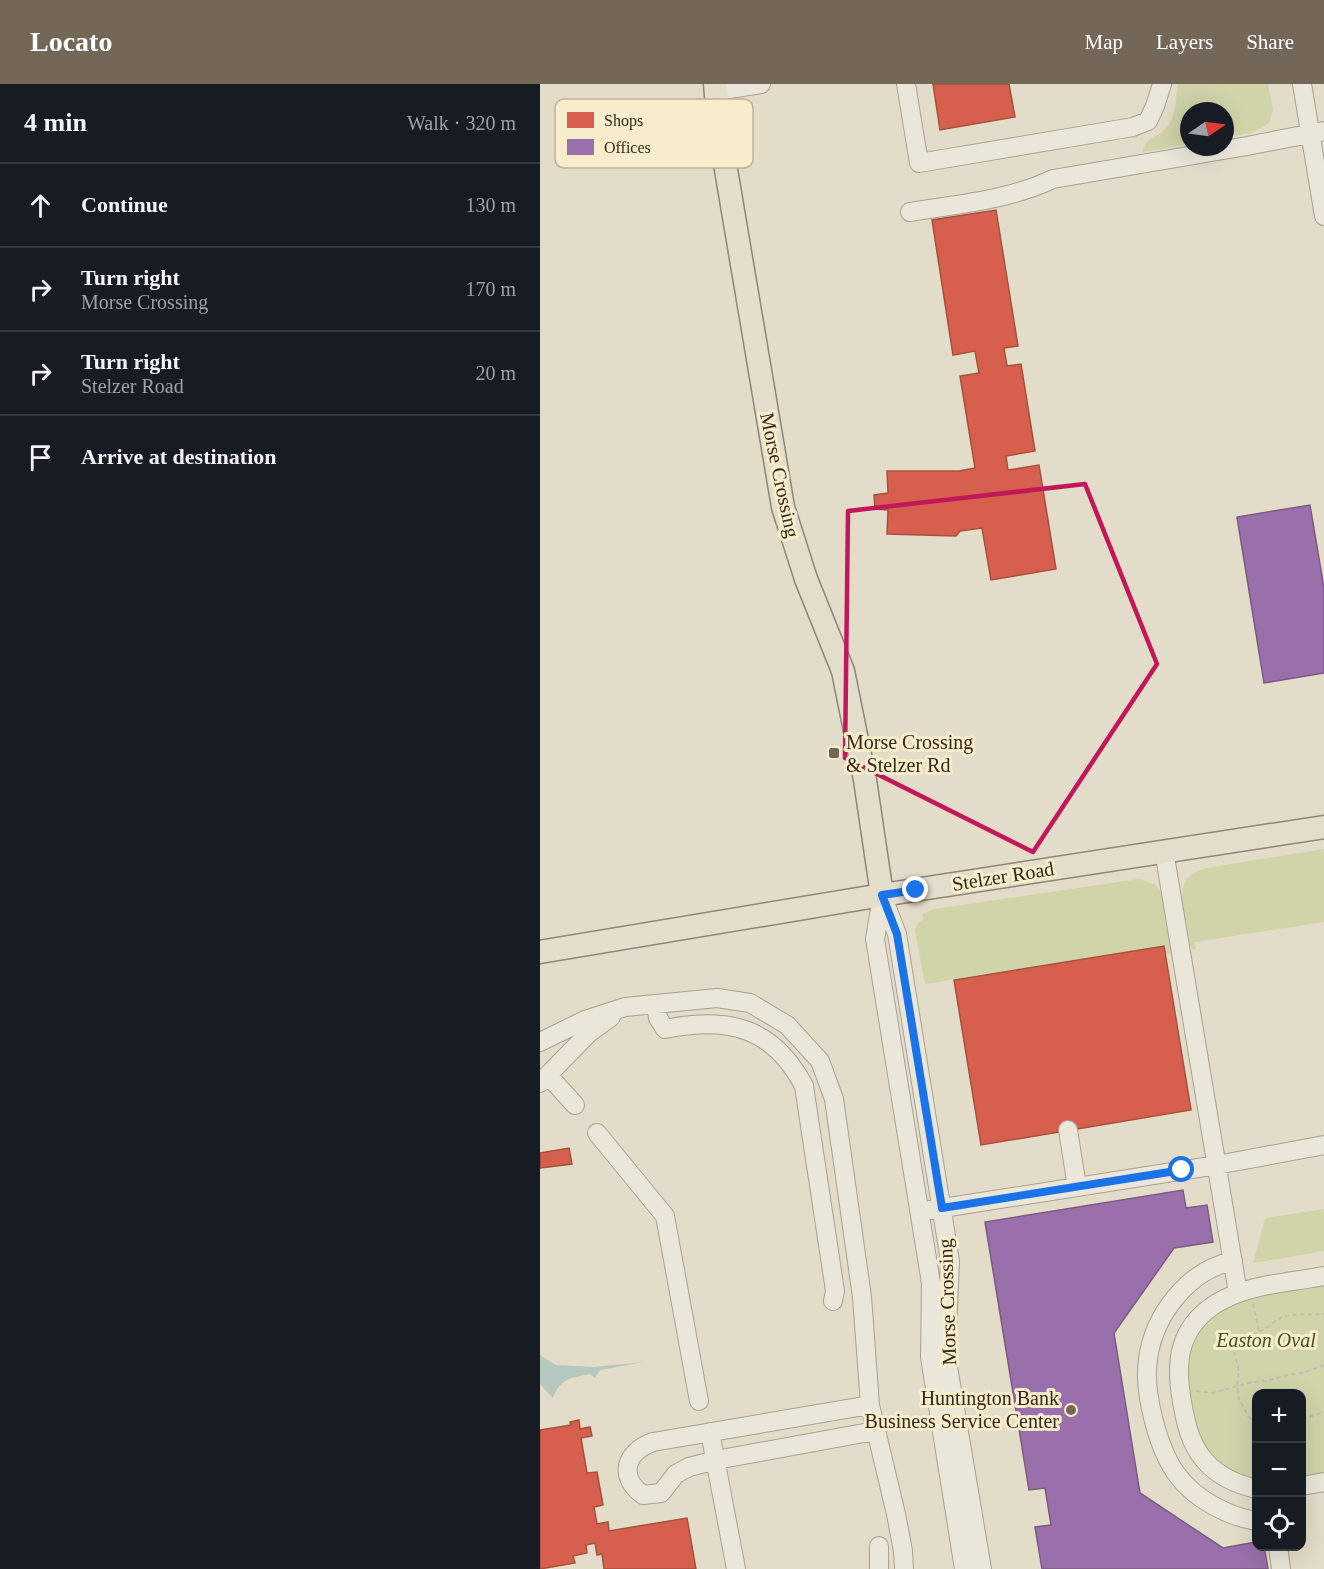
<!DOCTYPE html>
<html lang="en">
<head>
<meta charset="utf-8">
<style>
  :root { --surface:#171b24; --page:#20242c; --text:#f1f3f6; --muted:#9ea1a6; --line:#363941; --accent:#736857 }
  body { margin:0; font-family:"Times New Roman",serif; background:var(--page); color:var(--text) }
  .controls { position:absolute; right:18px; bottom:18px; display:grid; overflow:hidden; border-radius:12px; box-shadow:0 6px 24px #0002 }
  .controls button { width:54px; height:54px; display:grid; place-items:center; padding:0; border:0; border-bottom:2px solid var(--line); background:var(--surface); color:var(--text); font:30px sans-serif }
  .compass { position:absolute; left:640px; top:18px; width:54px; height:54px; border-radius:50%; background:var(--surface); box-shadow:0 6px 24px #0002; rotate:77deg }
  .stop { position:absolute; width:18px; height:18px; margin:-14px; border:4px solid #1a73e8; border-radius:50%; background:#fff }
  .stop.end { background:#1a73e8; border-color:#fff; box-shadow:0 2px 6px #0008 }
  .list { margin:0; padding:0; list-style:none }
  h2 { display:flex; justify-content:space-between; align-items:center; height:78px; margin:0; padding:0 24px; font-size:26px }
  h2 small { font-size:20px; font-weight:400; color:var(--muted) }
  .list li { display:grid; grid-template-columns:39px 1fr auto; gap:18px; align-items:center; box-sizing:border-box; height:84px; padding:0 24px; border-top:2px solid var(--line) }
  .list b { display:block; font-size:22px; white-space:nowrap }
  .list p { margin:0; font-size:20px; white-space:nowrap; color:var(--muted) }
  .list em { font-size:20px; font-style:normal; color:var(--muted) }
  .icon { flex:none; width:33px; height:33px; fill:none; stroke:currentColor; stroke-width:2; stroke-linecap:round; stroke-linejoin:round }
  .map { position:relative; flex:none; width:784px; height:1485px; overflow:hidden }
  header { display:flex; align-items:center; gap:36px; box-sizing:border-box; height:84px; padding:0 30px; background:var(--accent); color:#fff }
  header strong { font-size:28px }
  nav { display:flex; gap:33px; margin-inline-start:auto; font-size:21px }
  main { display:flex }
  aside { flex:1; background:var(--surface) }
  .map>svg:first-child { display:block }
</style>
</head>
<body>
<header>
<strong>Locato</strong>
<nav><a>Map</a><a>Layers</a><a>Share</a></nav>
</header>
<main>
<aside>
<h2>4 min<small>Walk · 320 m</small></h2>
<ul class="list">
<li><svg class="icon" aria-label="ahead" viewBox="0 0 24 24"><path d="M12 20V5M6 11l6-6 6 6"/></svg><div><b>Continue</b></div><em>130 m</em></li>
<li><svg class="icon" aria-label="right" viewBox="0 0 24 24"><path d="M7 20v-9h11M14 6l5 5-5 5"/></svg><div><b>Turn right</b><p>Morse Crossing</p></div><em>170 m</em></li>
<li><svg class="icon" aria-label="right" viewBox="0 0 24 24"><path d="M7 20v-9h11M14 6l5 5-5 5"/></svg><div><b>Turn right</b><p>Stelzer Road</p></div><em>20 m</em></li>
<li><svg class="icon" aria-label="arrive" viewBox="0 0 24 24"><path d="M6 21V4h12l-3 4 3 4H6"/></svg><div><b>Arrive at destination</b></div></li>
</ul>
</aside>
<div class="map">
<svg width="784" height="1485" viewBox="0 0 784 1485">
  <rect width="100%" height="100%" fill="#e3dcc8"/>
  <path fill="#d1d4a9" d="M638 0H728L733 26 729 39 712 49 685 53V27H649V60L602 68C606 52 620 53 628 42 636 32 636 12 638 0Z
    M784 765V838L655 858 656 866 652 865 650 861C646 841 633 805 652 790 656 787 662 786 666 784Z
    M599 795 614 800 624 810 634 867 625 871 623 862 385 900 375 846 378 839 383 836 382 830 394 825Z
    M784 1125V1167L713 1179 725 1134Z
    M784 1192V1398L762 1402V1310H716V1405L665 1376 637 1293 657 1237 673 1222Z"/>
  <path fill="#b4c8bd" d="M0 1271 16 1281 54 1283 104 1278 60 1286 55 1294 50 1290C31 1294 20 1294 13 1314L0 1300Z"/>
  <path fill="#d6604d" stroke="#a6503e" stroke-width="1.5" d="M393 0H469L475 33 400 46Z
    M456 126 478 262 464 264 467 282 481 280 495 367 466 372 468 386 499 381 516 485 451 496 442 444 420 447 416 452 347 450 348 426 335 425 334 411 348 409 347 387H419L435 384 420 292 439 289 435 267 413 271 392 136Z
    M624 862 651 1026 441 1061 414 896Z
    M29 1064 32 1080 0 1084V1069Z
    M39 1336 40 1345 50 1343 52 1352 41 1354 47 1389 57 1388 63 1421 54 1423 57 1440 68 1438 69 1447 147 1434 156 1485H64L62 1470 57 1471 55 1459 46 1461 47 1469 33 1472 35 1479 0 1485V1346L31 1341 30 1338Z"/>
  <path fill="#9970ab" stroke="#7b5b80" stroke-width="1.5" d="M770 421 784 504V589L724 599 697 433Z
    M643 1106 646 1124 667 1121 673 1158 634 1164 574 1249 600 1409 683 1464 716 1458V1462H724L728 1485H502L495 1443 511 1441 505 1404 489 1406 445 1138Z"/>
  <g fill="none" stroke-linecap="round" stroke-linejoin="round">
    <defs>
      <path id="minor" d="M366 0 379 79 593 43 608 37 615 22 622 0
        M762 0 784 132
        M176 7 221 0
        M370 128C418 120 469 116 513 95L707 62 784 47
        M624 767 698 1209
        M342 811 357 850 410 1177 406 1271 442 1485
        M342 812 335 855 391 1199 390 1273 424 1485
        M116 920 118 934 125 945C188 932 233 943 264 1002L295 1207 293 1217
        M0 958 45 936 85 923 177 914 210 919 247 941 280 977 294 1015 322 1213 330 1321 356 1430 363 1467 364 1485
        M8 991 35 1021
        M0 999 49 949 71 933
        M528 1046 537 1103
        M57 1049 125 1132 159 1317
        M390 1126 677 1081 784 1061
        M693 1177C649 1186 614 1230 608 1275 603 1308 618 1366 638 1392 656 1416 688 1432 716 1437
        M330 1321 113 1358C85 1368 78 1393 103 1411L121 1409 136 1390 149 1383 176 1376 335 1347
        M170 1348 196 1485
        M762 1402 784 1398
        M716 1405C697 1400 679 1393 665 1377 650 1360 646 1340 642 1318 635 1279 638 1245 674 1221 706 1200 747 1199 784 1192
        M339 1462V1485
        M738 1462 741 1485"/>
      <path id="major" d="M175 0 179 44 243 423 266 495 303 587 325 696 342 811
        M0 868 342 811 784 743"/>
    </defs>
    <use href="#minor" stroke="#a8a092" stroke-width="20"/>
    <use href="#major" stroke="#8d8679" stroke-width="25"/>
    <path stroke="#c3bdb1" stroke-width="2" stroke-dasharray="4.5 3" stroke-linecap="butt" d="M713 1220 719 1247
      M656 1307 672 1309 712 1298 726 1297 751 1290 763 1289 784 1281
      M762 1335 784 1328
      M716 1341 708 1332 699 1315 697 1302 699 1287 694 1267C704 1254 716 1250 729 1242 735 1238 738 1234 745 1232 757 1229 772 1231 784 1230"/>
    <use href="#minor" stroke="#ebe6da" stroke-width="18"/>
    <use href="#major" stroke="#e3ddcb" stroke-width="22"/>
  </g>
  <g fill="none" stroke-linecap="round" stroke-linejoin="round">
    <path stroke="#1a73e8" stroke-width="8" d="M376 806 342 811 357 850 402 1124 642 1086"/>
  </g>
  <path fill="none" stroke="#c2185b" stroke-width="4.5" stroke-linejoin="round" d="M545 400 617 580 493 768 305 674 308 427Z"/>
  <g fill="#736857" stroke="#f7eccc" stroke-width="2">
    <rect x="288" y="663" width="12" height="12" rx="3"/>
    <circle cx="531" cy="1326" r="6"/>
  </g>
  <g text-anchor="middle" dominant-baseline="central" stroke-width="6" stroke-linejoin="round" paint-order="stroke">
    <g font-size="20" fill="#36291a" stroke="#f7eccc">
      <text transform="translate(240 391) rotate(78)">Morse Crossing</text>
      <text transform="translate(463 792) rotate(-9)">Stelzer Road</text>
      <text transform="translate(407 1218) rotate(-92)">Morse Crossing</text>
    </g>
    <g font-size="20" fill="#36291a" stroke="#f7eccc" text-anchor="start">
      <text x="306" y="658">Morse Crossing<tspan x="306" dy="23">&amp; Stelzer Rd</tspan></text>
      <text x="519" y="1314" text-anchor="end">Huntington Bank<tspan x="519" dy="23">Business Service Center</tspan></text>
    </g>
    <g font-size="20" font-style="italic" fill="#445320" stroke="#f7eccc">
      <text x="726" y="1256">Easton Oval</text>
    </g>
  </g>
  <rect x="15" y="15" width="198" height="69" rx="9" fill="#f7eccc" stroke="#bdb297" stroke-width="1.5"/>
  <rect x="27" y="28" width="27" height="16" fill="#d6604d"/>
  <rect x="27" y="55" width="27" height="16" fill="#9970ab"/>
  <g font-size="16" fill="#36291a">
    <text x="64" y="42">Shops</text>
    <text x="64" y="69">Offices</text>
  </g>
</svg>
<div class="controls">
<button>+</button>
<button>−</button>
<button><svg class="icon" aria-label="locate" viewBox="0 0 24 24"><circle cx="12" cy="12" r="6"/><path d="M12 2v4M12 18v4M2 12h4M18 12h4"/></svg></button>
</div>
<svg class="compass" viewBox="-18 -18 36 36"><path d="M0-13l5 13h-10z" fill="#e53935"/><path d="M0 13l5-13h-10z" fill="#9ea1a6"/></svg>
<div class="stop" style="left:642px;top:1086px"></div>
<div class="stop end" style="left:376px;top:806px"></div>
</div>
</main>
</body>
</html>
